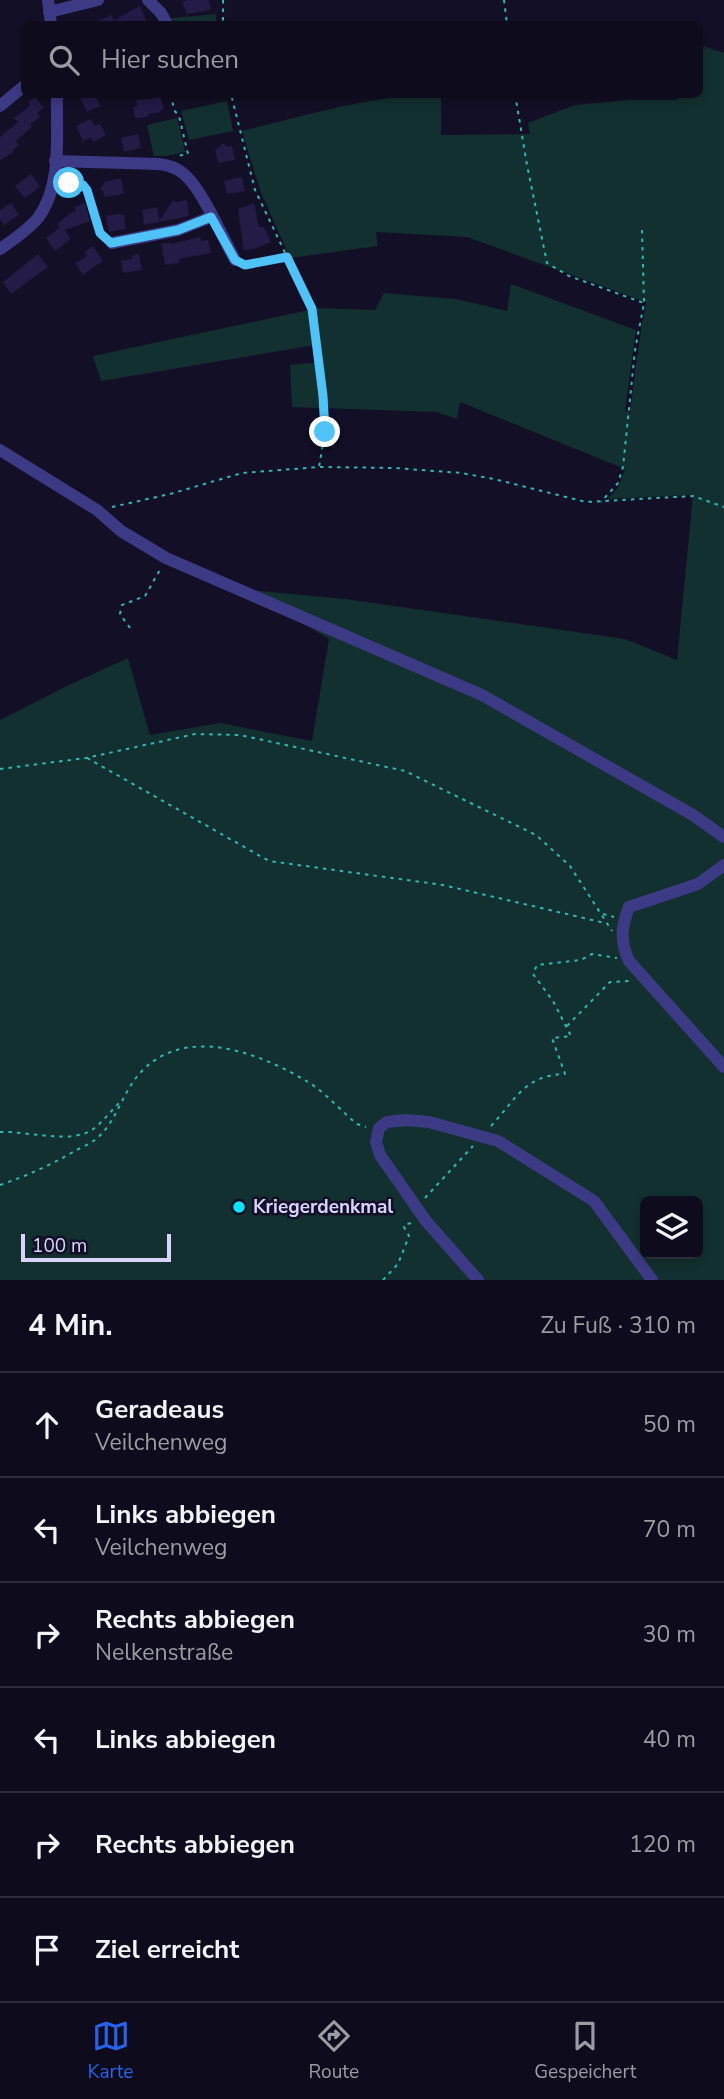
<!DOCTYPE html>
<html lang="de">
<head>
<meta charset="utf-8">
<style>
  :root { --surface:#0e0b1c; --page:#1c1929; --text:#f1f3f6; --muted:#9b9ba3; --line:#2e2b3b; --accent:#2563eb }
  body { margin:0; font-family:"Nunito Sans",sans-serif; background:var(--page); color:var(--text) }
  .controls { position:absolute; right:21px; bottom:21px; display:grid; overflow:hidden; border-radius:10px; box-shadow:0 4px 10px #0003 }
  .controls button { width:63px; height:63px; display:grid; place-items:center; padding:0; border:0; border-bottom:2px solid var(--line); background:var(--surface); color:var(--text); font:35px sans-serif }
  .scale { position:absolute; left:21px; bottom:18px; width:150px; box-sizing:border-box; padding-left:7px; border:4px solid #d9d4ff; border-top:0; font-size:19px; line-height:24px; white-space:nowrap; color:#d9d4ff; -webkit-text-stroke:5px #130f26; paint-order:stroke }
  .stop { position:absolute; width:21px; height:21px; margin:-16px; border:5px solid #4fc3f7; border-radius:50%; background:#fff }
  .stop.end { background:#4fc3f7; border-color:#fff; box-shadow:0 2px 7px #0008 }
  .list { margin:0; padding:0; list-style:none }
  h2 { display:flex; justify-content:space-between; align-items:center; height:91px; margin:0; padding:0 28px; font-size:30px }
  h2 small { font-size:23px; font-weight:400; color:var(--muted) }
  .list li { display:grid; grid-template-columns:46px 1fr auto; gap:21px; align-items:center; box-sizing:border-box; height:105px; padding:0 28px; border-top:2px solid var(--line) }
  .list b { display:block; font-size:26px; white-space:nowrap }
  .list p { margin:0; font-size:23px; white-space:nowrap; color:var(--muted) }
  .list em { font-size:23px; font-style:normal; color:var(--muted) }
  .icon { flex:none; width:38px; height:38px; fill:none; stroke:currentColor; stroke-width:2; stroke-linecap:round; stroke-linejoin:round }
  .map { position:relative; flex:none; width:724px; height:1280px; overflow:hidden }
  .search { position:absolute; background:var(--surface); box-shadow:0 4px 10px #0003; left:21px; right:21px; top:21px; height:77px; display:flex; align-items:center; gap:18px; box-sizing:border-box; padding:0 24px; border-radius:10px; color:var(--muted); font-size:26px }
  .sheet { height:721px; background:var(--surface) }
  nav { display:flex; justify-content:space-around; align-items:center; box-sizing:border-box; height:98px; border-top:2px solid var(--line); background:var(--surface); font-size:19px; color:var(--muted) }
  nav a { display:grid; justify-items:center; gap:4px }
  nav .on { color:var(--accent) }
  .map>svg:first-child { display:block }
</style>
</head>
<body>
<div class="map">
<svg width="724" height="1280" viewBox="0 0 724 1280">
  <rect width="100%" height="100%" fill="#130f26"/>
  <path fill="#12302f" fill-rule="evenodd" d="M216 14V24H173L171 18Z
    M700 45 724 53V1280H0V720L69 685 128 658 150 735 220 723 312 741 329 639 248 590 345 599 625 639 677 660 693 495 608 499 619 486 625 469 460 402 457 419 437 412 292 407 290 365 321 362 314 308 375 310 384 293 456 299 507 311 511 284 636 330 625 410 630 413C635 375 639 339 646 302L467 237 376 232 378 246 290 258 260 190 242 131C307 115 373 95 441 94V135L530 134 528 123 575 105 628 100H677L679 95 700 94ZM645 1201H698V1254H645Z
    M227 101 233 131 189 140 181 111Z
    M177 118 185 152 166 156H154L147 125Z
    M309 310 315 345 101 381 93 356Z"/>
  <path fill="#241b47" d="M188 0H209L211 10 187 14 182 2Z
    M140 6 146 21 136 24H91L112 15 114 20Z
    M86 94H95L100 106 87 112 80 97Z
    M157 94H159L164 108 158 113H150L147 117 135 118 133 107 138 106 136 100 153 99Z
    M35 97 44 108 37 113 40 117 30 125 32 127 16 141 19 145 13 150 14 152 0 160V137L18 122 14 118 26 109 30 105 28 102Z
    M91 119 94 126 100 124 106 135 93 142 91 137 83 141 76 126Z
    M138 134 141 148 124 152 121 138Z
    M223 143 227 147 232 146 235 160 218 163 215 149 219 148Z
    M31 174 40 187 24 198 15 186Z
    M242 177 245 191 227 194 224 181Z
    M121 178 124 194 104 197 103 191 100 189 105 182Z
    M173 200 176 202 187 200 189 216 144 225 142 210 157 207 159 221Z
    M11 203 19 215 4 225 0 219V210Z
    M85 203 90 221 65 230 71 239 55 251 46 238 60 227 57 224 70 213 76 211 74 207Z
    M254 203 259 227H264L271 242 257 248 244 251 238 209Z
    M117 214 124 215 126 229 109 232 106 216Z
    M200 237 201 241 208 240 211 253 179 259 180 263 165 265 161 244 170 242V244Z
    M93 246 103 261 83 275 75 263 87 256 84 252Z
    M38 254 48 267 11 294 3 282Z
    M139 254 142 270 123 273 121 261 132 259 131 256Z"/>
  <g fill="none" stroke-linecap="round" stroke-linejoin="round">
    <path stroke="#2fb8b0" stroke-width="2" stroke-dasharray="3.5 5" stroke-linecap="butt" d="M223 0V24
      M504 0 507 24
      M171 94 174 110 179 116 188 154 177 156
      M515 94 527 165 547 263 569 276 644 303 635 350 623 467 618 483 601 502
      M64 182 83 185 87 190 102 236
      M642 230 644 302
      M246 264 285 258
      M320 467 395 468 461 473 494 479 586 502 693 496 724 507
      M112 507 170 494 242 473 319 467 325 432 323 396 312 309 255 190 231 94
      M130 628 120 614 122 605 145 596 161 568
      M87 758 269 861 443 885 605 923
      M0 769 86 758 195 734 240 735 405 771 536 835 570 866 612 931
      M603 914 614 917
      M567 1026 610 982 631 981
      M491 1126C516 1099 525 1075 565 1074L552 1038 571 1036 553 1001 533 974 537 965 581 960 592 954 617 958
      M0 1132C28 1131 69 1144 92 1130 102 1123 110 1112 119 1103
      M0 1185C26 1176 49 1166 73 1152 80 1148 90 1144 96 1139 117 1122 122 1092 141 1072 186 1024 260 1053 308 1082 326 1093 341 1111 357 1124L366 1127
      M425 1198 473 1146
      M383 1280 398 1264 409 1236 404 1227 405 1224 412 1223"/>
    <path stroke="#3d3a85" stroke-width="12" d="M48 0 51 24
      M148 0 161 13 167 24
      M49 12 98 0
      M0 106 24 86
      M55 161 159 164C168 165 176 167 184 174 202 189 223 238 235 260
      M112 243 178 230 211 217
      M0 249C13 240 28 230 38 218 63 184 56 134 57 94
      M0 450 97 510 121 531 166 558 482 695 693 815 724 837
      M724 865 698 884 629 907C621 928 620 941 629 961L724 1067
      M478 1280 426 1221 380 1155 376 1142 379 1128 387 1122 405 1120 429 1122 498 1141 594 1201 652 1280"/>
  </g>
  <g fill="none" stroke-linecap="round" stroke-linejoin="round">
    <path stroke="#4fc3f7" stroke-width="9" d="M69 183 83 185 87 190 100 233 111 243 178 230 211 217 235 260 245 265 287 257 312 309 323 396 325 432"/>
  </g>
  <circle fill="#00e5ff" stroke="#130f26" stroke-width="2.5" cx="239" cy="1207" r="7"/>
  <g text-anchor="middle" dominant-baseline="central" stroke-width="5" stroke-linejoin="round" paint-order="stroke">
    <g font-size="19" font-weight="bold" fill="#d9d4ff" stroke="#130f26" text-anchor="start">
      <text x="253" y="1207">Kriegerdenkmal</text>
    </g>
  </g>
</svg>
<div class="controls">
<button><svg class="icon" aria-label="layers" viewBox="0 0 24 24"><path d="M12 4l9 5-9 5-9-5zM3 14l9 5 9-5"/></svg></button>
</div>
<div class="scale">100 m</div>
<div class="stop" style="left:69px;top:183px"></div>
<div class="stop end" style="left:325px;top:432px"></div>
<div class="search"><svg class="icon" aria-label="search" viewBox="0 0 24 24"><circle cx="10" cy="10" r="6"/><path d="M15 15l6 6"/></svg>Hier suchen</div>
</div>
<section class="sheet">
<h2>4 Min.<small>Zu Fuß · 310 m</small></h2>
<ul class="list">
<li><svg class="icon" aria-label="ahead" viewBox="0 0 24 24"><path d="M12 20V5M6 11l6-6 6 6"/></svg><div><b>Geradeaus</b><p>Veilchenweg</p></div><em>50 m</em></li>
<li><svg class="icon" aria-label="left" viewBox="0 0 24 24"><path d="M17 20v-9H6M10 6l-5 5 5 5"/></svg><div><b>Links abbiegen</b><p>Veilchenweg</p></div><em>70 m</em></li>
<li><svg class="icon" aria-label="right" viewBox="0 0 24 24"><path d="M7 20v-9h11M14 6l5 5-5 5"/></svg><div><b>Rechts abbiegen</b><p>Nelkenstraße</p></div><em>30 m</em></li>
<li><svg class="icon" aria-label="left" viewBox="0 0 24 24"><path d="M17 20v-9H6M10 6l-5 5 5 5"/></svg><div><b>Links abbiegen</b></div><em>40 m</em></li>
<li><svg class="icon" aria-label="right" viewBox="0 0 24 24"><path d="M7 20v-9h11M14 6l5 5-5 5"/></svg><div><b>Rechts abbiegen</b></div><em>120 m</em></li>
<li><svg class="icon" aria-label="arrive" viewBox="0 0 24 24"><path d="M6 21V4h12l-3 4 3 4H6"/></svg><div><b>Ziel erreicht</b></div></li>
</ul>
</section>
<nav>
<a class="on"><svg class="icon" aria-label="map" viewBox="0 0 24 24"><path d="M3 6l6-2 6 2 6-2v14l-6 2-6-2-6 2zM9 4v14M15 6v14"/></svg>Karte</a>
<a><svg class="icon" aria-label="directions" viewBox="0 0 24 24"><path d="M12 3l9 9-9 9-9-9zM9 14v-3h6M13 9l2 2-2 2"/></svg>Route</a>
<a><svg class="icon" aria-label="saved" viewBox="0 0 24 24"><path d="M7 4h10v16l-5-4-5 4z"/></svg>Gespeichert</a>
</nav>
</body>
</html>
